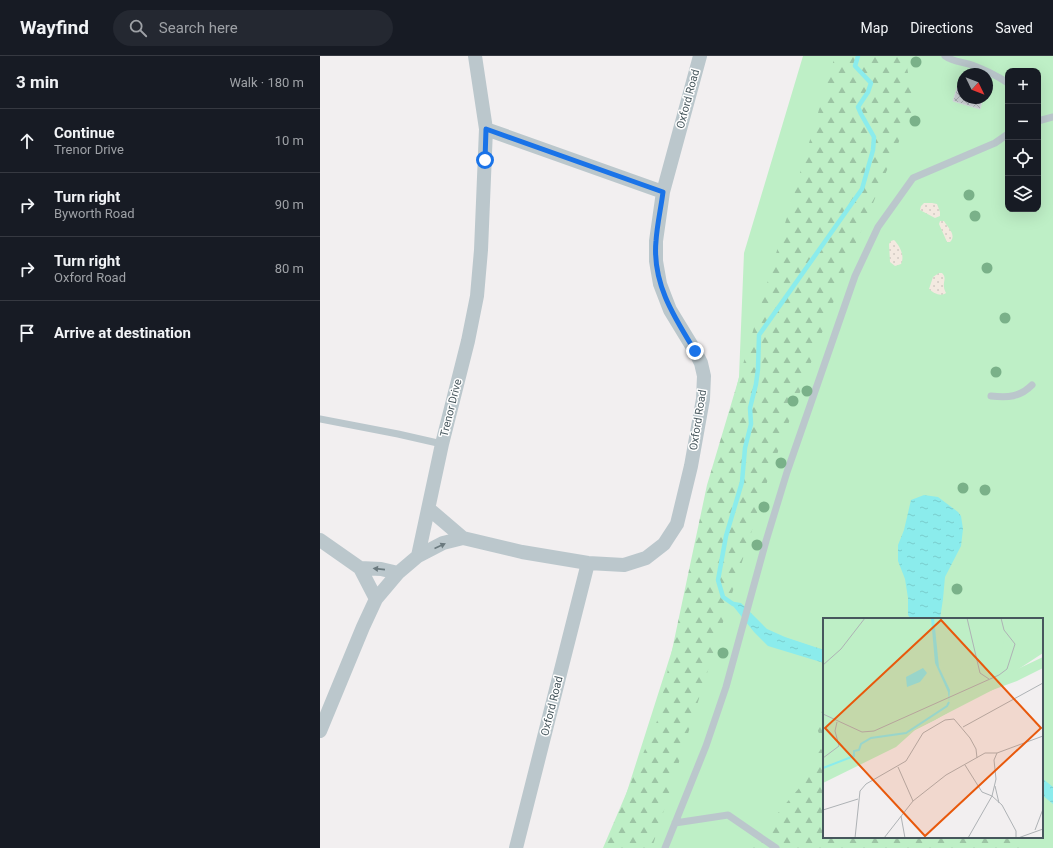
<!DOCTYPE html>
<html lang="en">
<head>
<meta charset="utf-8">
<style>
  :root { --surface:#171b24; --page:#242831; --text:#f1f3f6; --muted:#9ea1a6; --line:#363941 }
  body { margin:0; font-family:Roboto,sans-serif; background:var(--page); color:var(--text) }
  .controls { position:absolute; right:12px; top:12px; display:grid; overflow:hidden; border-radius:8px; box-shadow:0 4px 16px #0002 }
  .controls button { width:36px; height:36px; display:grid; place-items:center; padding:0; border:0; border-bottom:1px solid var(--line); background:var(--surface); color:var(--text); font:20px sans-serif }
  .compass { position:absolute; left:637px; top:12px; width:36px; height:36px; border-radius:50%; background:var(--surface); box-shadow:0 4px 16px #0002; rotate:133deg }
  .stop { position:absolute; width:12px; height:12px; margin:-9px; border:3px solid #1a73e8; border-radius:50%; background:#fff }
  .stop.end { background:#1a73e8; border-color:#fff; box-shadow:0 1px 4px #0008 }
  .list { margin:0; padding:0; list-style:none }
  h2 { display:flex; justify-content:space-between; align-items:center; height:52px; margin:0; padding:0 16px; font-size:17px }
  h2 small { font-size:13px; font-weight:400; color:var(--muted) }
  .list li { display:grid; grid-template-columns:26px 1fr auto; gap:12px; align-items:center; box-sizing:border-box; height:64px; padding:0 16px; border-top:1px solid var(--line) }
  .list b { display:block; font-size:15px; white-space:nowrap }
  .list p { margin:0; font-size:13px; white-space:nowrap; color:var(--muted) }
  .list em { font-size:13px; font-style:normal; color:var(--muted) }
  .icon { flex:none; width:22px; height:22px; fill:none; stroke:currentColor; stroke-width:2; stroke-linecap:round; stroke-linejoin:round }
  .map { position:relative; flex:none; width:733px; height:792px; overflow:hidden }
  header { display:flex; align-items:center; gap:24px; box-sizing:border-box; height:56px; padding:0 20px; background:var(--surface); border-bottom:1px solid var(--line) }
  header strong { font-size:19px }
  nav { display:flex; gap:22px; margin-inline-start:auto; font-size:14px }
  .search { width:280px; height:36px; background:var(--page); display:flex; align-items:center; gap:10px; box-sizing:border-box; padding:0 14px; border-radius:22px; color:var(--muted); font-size:15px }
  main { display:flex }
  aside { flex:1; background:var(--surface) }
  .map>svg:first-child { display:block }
</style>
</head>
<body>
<header>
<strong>Wayfind</strong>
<div class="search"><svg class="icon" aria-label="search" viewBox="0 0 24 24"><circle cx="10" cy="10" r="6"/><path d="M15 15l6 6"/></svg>Search here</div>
<nav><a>Map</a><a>Directions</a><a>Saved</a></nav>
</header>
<main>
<aside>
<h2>3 min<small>Walk · 180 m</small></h2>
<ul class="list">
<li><svg class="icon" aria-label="ahead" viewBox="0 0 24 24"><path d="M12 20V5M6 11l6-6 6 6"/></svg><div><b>Continue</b><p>Trenor Drive</p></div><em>10 m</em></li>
<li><svg class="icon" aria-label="right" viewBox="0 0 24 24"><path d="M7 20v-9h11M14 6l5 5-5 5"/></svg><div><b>Turn right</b><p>Byworth Road</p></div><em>90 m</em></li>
<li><svg class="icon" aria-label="right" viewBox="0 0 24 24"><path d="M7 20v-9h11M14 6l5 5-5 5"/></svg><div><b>Turn right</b><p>Oxford Road</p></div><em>80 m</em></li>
<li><svg class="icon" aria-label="arrive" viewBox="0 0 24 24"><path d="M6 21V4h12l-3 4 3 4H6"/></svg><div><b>Arrive at destination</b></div></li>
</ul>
</aside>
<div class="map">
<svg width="733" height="792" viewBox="0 0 733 792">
  <defs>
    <pattern id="forest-firs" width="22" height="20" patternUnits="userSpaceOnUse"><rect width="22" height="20" fill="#beefc6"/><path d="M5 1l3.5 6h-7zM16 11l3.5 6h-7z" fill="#9cc4a4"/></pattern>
    <pattern id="sand-dots" width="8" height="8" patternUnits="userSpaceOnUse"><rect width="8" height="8" fill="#f3e9e0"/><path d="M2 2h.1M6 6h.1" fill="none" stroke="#d2cac3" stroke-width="1.8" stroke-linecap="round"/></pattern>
    <pattern id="water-ripples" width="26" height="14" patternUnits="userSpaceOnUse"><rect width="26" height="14" fill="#8becec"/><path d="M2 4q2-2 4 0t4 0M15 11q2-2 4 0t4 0" fill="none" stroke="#79cccd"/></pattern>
    <pattern id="building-cross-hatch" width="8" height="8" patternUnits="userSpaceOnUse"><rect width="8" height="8" fill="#c6cbcf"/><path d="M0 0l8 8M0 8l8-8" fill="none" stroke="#a3a8ab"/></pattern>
  </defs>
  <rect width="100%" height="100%" fill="#f2eff0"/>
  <path fill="#beefc6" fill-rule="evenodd" d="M483 0H733V792H289L362 563 419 321 424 197ZM688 15H718V153H688ZM643 18H667V42H643ZM504 563H722V781H504Z"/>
  <path fill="url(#forest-firs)" d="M515 0H585L594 50 529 204 449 420 332 792H283L337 665 387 429Z
    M504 654V781H701L702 792H431L462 752 487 723 494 704 504 688 497 673 502 655Z"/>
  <path fill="url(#sand-dots)" d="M604 147H612L617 148 620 156V160L615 162 600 154 601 150Z
    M620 165H624C628 172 637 179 630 186H627L619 168Z
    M574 184C580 190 585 200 581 208L575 210 570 206 569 188 571 185Z
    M619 217H622C627 222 623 225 624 231 624 233 625 235 626 237 621 241 613 237 609 233L613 221Z"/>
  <path fill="url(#water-ripples)" d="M604 439 618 441 638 456 641 460 643 473 641 490 625 521 623 543 620 563H591L588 559V542L585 523 578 505V489L584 474 591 444Z
    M409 545 421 547 447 573 465 581 504 594V607L448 590 434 576Z
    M722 722 733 731V748L722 739Z"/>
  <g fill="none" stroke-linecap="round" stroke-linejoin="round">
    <path stroke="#8becec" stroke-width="4.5" d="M413 548 403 541 398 524 406 480 422 426 425 392 431 368 430 352 436 328 438 313 439 279 542 133 553 94 554 81 541 58 538 51 548 36 551 27 535 10 538 0"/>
  </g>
  <path fill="url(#building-cross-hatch)" stroke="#d3d7db" d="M638 29 643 31V42H663L660 53 633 45Z"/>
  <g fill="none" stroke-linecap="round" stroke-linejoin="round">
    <path stroke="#bbc7cc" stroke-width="7" d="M625 0C633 6 643 6 652 9 665 14 676 19 688 27
      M718 65 733 61
      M671 340C688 342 700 341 712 329
      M0 363 78 378 122 388
      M355 767 408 759 456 792
      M345 792 386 690 406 631 446 485 467 416 535 220 558 171 593 122 675 87 688 78"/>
    <path stroke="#bbc7cc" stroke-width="14" d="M166 73 343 136
      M109 453 143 482
      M0 484 40 512 56 543
      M98 500 123 487 143 482 202 496 268 507 304 509 326 502 344 488 357 468 371 410 383 343 384 320 381 307 375 295 350 254 340 228 336 205V185L343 136 380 0
      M40 512 61 513 78 517
      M0 675 43 571 56 543 78 517 98 500 122 388 148 285 157 240 161 194 166 73 155 0
      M196 792 268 507"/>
  </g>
  <g fill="#7ab189">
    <circle cx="596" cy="6" r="5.5"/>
    <circle cx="595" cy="65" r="5.5"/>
    <circle cx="649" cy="139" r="5.5"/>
    <circle cx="655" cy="160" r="5.5"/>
    <circle cx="667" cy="212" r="5.5"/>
    <circle cx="685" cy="262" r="5.5"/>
    <circle cx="676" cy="316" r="5.5"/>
    <circle cx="487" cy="335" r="5.5"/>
    <circle cx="473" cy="345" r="5.5"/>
    <circle cx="461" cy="407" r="5.5"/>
    <circle cx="643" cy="432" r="5.5"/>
    <circle cx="665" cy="434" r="5.5"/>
    <circle cx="444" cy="451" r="5.5"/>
    <circle cx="437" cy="489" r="5.5"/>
    <circle cx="637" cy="533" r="5.5"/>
    <circle cx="403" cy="597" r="5.5"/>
  </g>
  <defs><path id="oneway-solid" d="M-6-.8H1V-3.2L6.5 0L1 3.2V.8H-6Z"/></defs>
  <g fill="#6a797e">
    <use href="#oneway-solid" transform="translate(120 490) rotate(-24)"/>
    <use href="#oneway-solid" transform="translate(59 513) rotate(-174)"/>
  </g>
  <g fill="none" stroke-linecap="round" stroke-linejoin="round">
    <path stroke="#1a73e8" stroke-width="5" d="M165 104 166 73 343 136C341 152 337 169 336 185 332 227 354 261 375 295"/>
  </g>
  <g text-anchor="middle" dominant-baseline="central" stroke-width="3" stroke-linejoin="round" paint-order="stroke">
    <g font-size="11" fill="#47575d" stroke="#fff">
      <text transform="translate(368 43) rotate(-75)">Oxford Road</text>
      <text transform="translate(131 352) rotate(-76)">Trenor Drive</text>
      <text transform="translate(378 364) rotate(-81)">Oxford Road</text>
      <text transform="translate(232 650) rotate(-76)">Oxford Road</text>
    </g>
  </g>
  <g transform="translate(503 562)">
    <rect width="220" height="220" fill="#f2eff0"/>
    <path d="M0 0H220V35L191 54 187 63 92 112 73 129 0 165Z" fill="#beefc6"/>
    <path d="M135 0H159L163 9 175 11 182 17 177 41 167 46 141 48 129 55 118 48 116 25 121 9ZM210 0H220V16L217 15ZM220 39V50L194 63 153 78 112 102 0 158V139L19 136 28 124 102 95Z" fill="#beefc6"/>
    <path d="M108 0H111L116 49 127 72 126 84 125 74 112 45ZM100 50 104 55 97 64 84 69 83 59Z" fill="#8becec"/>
    <path fill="none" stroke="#8becec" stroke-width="2" d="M0 150 31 138V133L36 132 38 126 48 120 83 115 124 88 126 84"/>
    <path fill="none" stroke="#aeb2b5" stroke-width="1" d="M144 0 157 55 166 61M0 47 18 31 42 0M0 96 39 114 51 113 176 57 184 51 192 26 181 12 178 0M140 109 220 65M0 140 16 128 12 113 14 104M142 147 159 174 169 178 179 187 193 213V220M75 149 90 183M172 168 176 185M0 192 35 181M78 198 82 220M212 212 220 191M32 220 37 173 43 166 83 143 100 115 122 102 131 101 147 120 153 131 154 140M61 220 90 183 123 157 162 135H174L220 118M145 220 169 178 173 161 171 142 174 135M195 220 220 211"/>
    <path fill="#e8590c" fill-opacity="0.15" stroke="#e8590c" stroke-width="2" d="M118 2 218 110 102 218 2 110Z"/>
    <rect width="220" height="220" fill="none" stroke="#47575d" stroke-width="2"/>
  </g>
</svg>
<div class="controls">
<button>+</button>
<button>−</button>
<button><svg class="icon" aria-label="locate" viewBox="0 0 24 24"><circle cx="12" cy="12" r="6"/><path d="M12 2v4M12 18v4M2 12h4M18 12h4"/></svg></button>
<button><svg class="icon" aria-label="layers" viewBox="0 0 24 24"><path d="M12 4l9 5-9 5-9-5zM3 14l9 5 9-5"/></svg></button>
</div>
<svg class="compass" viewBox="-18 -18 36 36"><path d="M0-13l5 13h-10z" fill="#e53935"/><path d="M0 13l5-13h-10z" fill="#9ea1a6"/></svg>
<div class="stop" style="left:165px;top:104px"></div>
<div class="stop end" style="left:375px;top:295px"></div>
</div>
</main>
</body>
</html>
